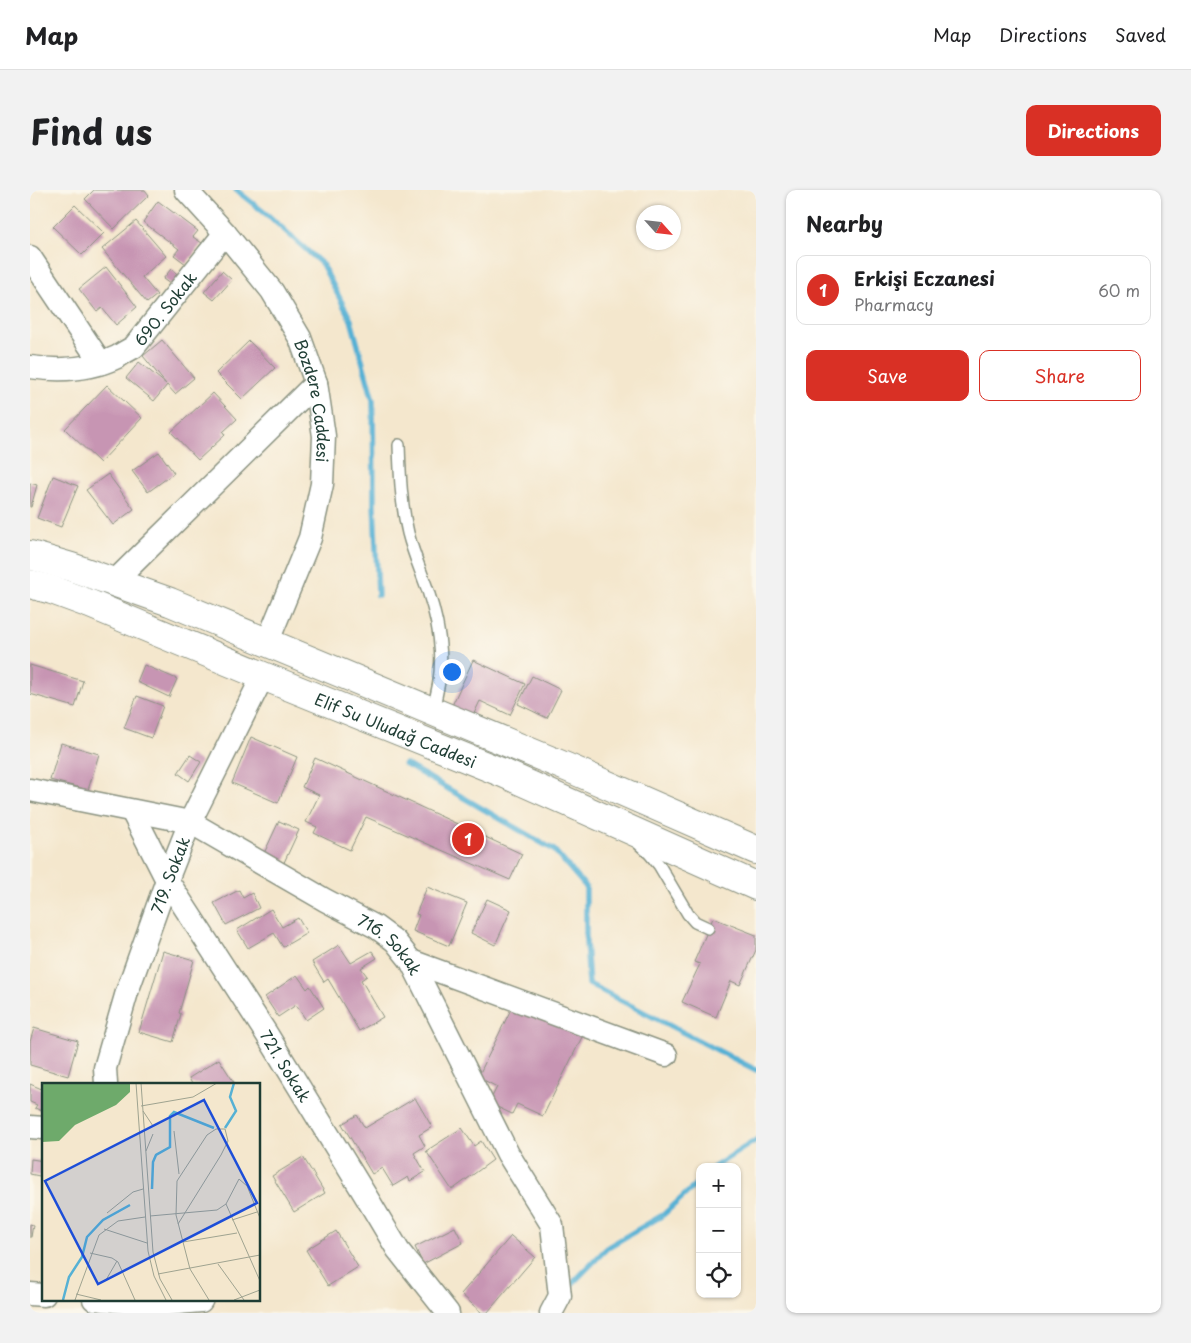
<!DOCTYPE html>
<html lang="en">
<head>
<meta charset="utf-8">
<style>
  :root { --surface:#fff; --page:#f2f2f2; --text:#202124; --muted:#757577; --line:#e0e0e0; --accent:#d93025 }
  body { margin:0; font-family:"Playpen Sans",sans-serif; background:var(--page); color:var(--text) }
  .controls { position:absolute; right:15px; bottom:15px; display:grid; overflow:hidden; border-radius:10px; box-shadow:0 1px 4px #0004 }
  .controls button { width:45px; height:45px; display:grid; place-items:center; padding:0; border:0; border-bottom:1px solid var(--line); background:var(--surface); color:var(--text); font:25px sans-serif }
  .compass { position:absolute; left:606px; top:15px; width:45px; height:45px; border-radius:50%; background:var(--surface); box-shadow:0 1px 4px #0004; rotate:117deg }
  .you { position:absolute; left:421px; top:481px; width:18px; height:18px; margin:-12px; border:4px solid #fff; border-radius:50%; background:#1a73e8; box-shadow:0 0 0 8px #1a73e833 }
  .badge { display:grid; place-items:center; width:32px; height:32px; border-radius:50%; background:var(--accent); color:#fff; font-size:16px; font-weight:700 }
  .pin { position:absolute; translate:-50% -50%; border:2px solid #fff; box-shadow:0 1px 5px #0006 }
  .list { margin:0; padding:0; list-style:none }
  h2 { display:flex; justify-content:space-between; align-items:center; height:65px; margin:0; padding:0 20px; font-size:21px }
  h2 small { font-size:16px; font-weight:400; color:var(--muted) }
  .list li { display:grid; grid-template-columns:32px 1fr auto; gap:15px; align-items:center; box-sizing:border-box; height:70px; margin:0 10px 10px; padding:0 10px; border:1px solid var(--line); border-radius:10px }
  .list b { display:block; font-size:19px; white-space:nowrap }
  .list p { margin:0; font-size:16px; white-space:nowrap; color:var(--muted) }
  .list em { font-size:16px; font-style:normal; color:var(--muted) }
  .actions { display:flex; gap:10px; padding:15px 20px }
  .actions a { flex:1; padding:11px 0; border:1px solid var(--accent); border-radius:10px; text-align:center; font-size:18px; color:var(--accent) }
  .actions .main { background:var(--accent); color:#fff }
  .icon { flex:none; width:28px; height:28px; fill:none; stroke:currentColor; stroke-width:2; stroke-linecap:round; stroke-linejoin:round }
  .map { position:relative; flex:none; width:726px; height:1123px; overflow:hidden; border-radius:10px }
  header { display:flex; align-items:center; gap:30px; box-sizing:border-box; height:70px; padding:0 25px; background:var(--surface); border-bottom:1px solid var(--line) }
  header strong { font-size:24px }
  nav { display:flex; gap:28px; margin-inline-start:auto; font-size:18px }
  .intro { display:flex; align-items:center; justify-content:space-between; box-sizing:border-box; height:120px; padding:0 30px }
  h1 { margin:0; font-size:35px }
  .button { padding:12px 22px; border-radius:10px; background:var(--accent); color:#fff; font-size:18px; font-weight:700 }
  main { display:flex; gap:30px; padding:0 30px }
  aside { flex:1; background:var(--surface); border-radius:10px; box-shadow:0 1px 4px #0004 }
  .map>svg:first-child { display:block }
</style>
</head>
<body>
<header>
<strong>Map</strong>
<nav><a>Map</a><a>Directions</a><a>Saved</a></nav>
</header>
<div class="intro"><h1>Find us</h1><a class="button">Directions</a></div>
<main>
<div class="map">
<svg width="726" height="1123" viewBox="0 0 726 1123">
  <rect width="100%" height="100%" fill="#fbf7ec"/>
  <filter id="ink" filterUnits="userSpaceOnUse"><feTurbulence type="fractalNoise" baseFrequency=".02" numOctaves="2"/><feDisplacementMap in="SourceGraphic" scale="10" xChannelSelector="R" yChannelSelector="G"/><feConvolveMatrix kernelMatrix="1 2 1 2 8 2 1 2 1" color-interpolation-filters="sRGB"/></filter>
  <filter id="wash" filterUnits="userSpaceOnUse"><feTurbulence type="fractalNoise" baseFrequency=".0096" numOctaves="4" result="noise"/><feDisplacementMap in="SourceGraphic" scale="20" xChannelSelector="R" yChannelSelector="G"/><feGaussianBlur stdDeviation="1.12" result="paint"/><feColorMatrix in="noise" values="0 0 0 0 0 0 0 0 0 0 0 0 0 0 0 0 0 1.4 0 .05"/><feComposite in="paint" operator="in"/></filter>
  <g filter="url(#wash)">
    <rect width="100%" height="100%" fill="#f4e7cd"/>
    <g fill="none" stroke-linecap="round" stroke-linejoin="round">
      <path stroke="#56b1d4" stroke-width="5.5" d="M206 0 240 27 292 74 321 130 343 210 344 313 348 405
        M375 574 524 660 556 697V752L559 794 726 880
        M684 977 726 950
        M535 1101 578 1057 633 1025 670 991"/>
    </g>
    <g id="blocks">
      <path fill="#c795b3" d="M64 0H115L119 5 84 39 55 9Z
        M128 11 168 41 163 47 172 53 156 74 144 65 149 59 113 32Z
        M45 15 74 43 52 65 23 37Z
        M106 31 136 66 112 87 127 105 117 113 72 59Z
        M76 77 107 117 86 135 72 118 67 122 49 99Z
        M141 79 151 87 144 97 133 89Z
        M192 81 202 90 184 110 174 102Z
        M132 150 164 188 145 204 137 195 124 211 96 188 109 172 136 194 113 166Z
        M219 151 245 178 212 209 186 183Z
        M77 195 112 228 70 273 35 239Z
        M183 203 207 229 193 242 195 245 168 270 141 242Z
        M129 262 144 283 118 302 102 281Z
        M78 284 104 319 83 335 56 300Z
        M23 286 48 296 31 337 7 328Z
        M0 293 7 295 1 317H0Z
        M443 470 495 494 480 525 450 511 440 532 419 522Z
        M0 475 53 491 45 517 0 504Z
        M114 475 147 489 139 507 107 492Z
        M502 486 531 500 517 528 488 514Z
        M107 506 133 516 121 548 94 538Z
        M221 547 267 567 248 613 202 593Z
        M31 553 69 564 58 600 20 590Z
        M160 565 171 572 159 591 148 583Z
        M285 568 492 664 480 690 336 627 320 660 284 643 287 637 276 632 289 605 272 597Z
        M249 631 269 640 251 679 231 670Z
        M397 697 437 713 419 756 383 741 389 725 386 724Z
        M209 700 213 708 222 703 229 718 196 735 184 713Z
        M457 709 481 720 465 755 441 743Z
        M241 719 252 737 268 728 277 743 253 757 244 743 218 758 207 740Z
        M683 728 726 745V760L710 795 701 791 686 827 652 812 670 774 664 772Z
        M309 755 321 773 342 761 347 768 331 778 337 786 331 790 353 827 329 841 298 789 294 792 282 772Z
        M133 761 164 770 149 823 151 824 143 852 109 842Z
        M267 785 277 799 280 796 294 818 276 830 266 815 248 827 235 807Z
        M484 813 552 847 513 926 487 914 482 924 459 913 467 897 448 887Z
        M4 838 48 851 38 886 0 875V852Z
        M189 869 205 894H162L159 888Z
        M0 894 14 900V922L5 918 7 915 0 912Z
        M385 908 402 937 389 945 395 956 384 963 395 982 380 991 378 987 363 996 352 978 342 984 312 934 327 925 335 938Z
        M432 938 444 956 451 951 463 970 422 1000 396 961Z
        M273 967 295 1003 264 1022 242 986Z
        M1 969 14 971V987L0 984Z
        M0 1034 3 1035 1 1047H0Z
        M425 1037 433 1053 393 1074 385 1057Z
        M306 1041 328 1077 298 1096 276 1060Z
        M481 1046 505 1067 457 1123H452L431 1104Z"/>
    </g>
  </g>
  <g filter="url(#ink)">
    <use href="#blocks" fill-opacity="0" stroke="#8a9280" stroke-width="1"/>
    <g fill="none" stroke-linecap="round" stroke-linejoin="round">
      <defs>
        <path id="service" d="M369 255C370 284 371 314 378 343 383 363 391 381 398 401 412 443 416 478 402 521
          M608 653 620 664 629 675 658 724 665 732 678 738"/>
        <g id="minor">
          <path id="s1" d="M156 0 195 43 242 101 270 148 286 193 294 246 292 294 280 348 237 453"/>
          <path d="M0 67 71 173"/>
          <path id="s2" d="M0 177C28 181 60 180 87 167 92 164 98 160 104 157L195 43"/>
          <path d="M84 392 286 193"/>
          <path id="s3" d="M0 600 160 632 295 710 346 737 365 751 381 771 478 964 522 1035 530 1106 521 1123"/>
          <path id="s4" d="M102 621 137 690 236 843 337 1008 368 1060 418 1123"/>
          <path d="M381 771 636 865"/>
          <path id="s5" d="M76 894 75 878 97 802 137 690 160 632 233 486"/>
          <path d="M0 937 14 938"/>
          <path d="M0 1104 14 1105"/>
          <path d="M64 1109 125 1115 171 1111 172 1109"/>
        </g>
        <g id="secondary">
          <path d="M0 365 41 377 140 412 541 579 726 660"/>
          <path id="s6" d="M0 394 22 400 60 414 233 486 473 583 726 696"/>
        </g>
      </defs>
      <use href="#service" stroke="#8a9280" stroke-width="14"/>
      <use href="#minor" stroke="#8a9280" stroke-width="25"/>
      <use href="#secondary" stroke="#8a9280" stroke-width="30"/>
      <use href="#service" stroke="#fff" stroke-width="11"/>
      <use href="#minor" stroke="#fff" stroke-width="22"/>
      <use href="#secondary" stroke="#fff" stroke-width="28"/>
    </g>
  </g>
  <g text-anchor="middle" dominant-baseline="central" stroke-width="4" stroke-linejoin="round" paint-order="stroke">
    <g font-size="16" fill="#1f3d34" stroke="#fbf7ec">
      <text stroke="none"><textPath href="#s2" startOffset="158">690. Sokak</textPath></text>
      <text stroke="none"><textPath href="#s1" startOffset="252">Bozdere Caddesi</textPath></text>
      <text stroke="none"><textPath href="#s6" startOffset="394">Elif Su Uludağ Caddesi</textPath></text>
      <text stroke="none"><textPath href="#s5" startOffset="220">719. Sokak</textPath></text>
      <text stroke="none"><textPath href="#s3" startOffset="399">716. Sokak</textPath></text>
      <text stroke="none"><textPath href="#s4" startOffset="298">721. Sokak</textPath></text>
    </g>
  </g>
  <g transform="translate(12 893)">
    <rect width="218" height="218" fill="#f4e7cd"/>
    <path d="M0 0H88V9L74 22 33 42 17 58 0 59Z" fill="#6eaa6b"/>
    <path fill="none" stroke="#56b1d4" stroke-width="2.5" d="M183 45 194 28 188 14 192 0M110 106 111 79 114 72 128 64V33L132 29 172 45M21 217 27 194 40 174 45 154 61 137 88 122"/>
    <path fill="none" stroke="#9fa390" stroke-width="1" d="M94 0 106 168 112 193 124 217M99 0 111 169 118 196 130 217M99 23 151 14 175 0M101 28 111 43M132 48 137 91M104 68 111 51M184 121 218 198M65 130 91 109 101 106M108 133 175 127 184 121 197 96 205 103 218 135M190 137 215 129M136 141 179 72 186 58 183 46H174L165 52 135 98 134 132 148 186 167 217M62 146 105 160M141 159 195 150M48 170 70 175 76 179 93 217M176 181 202 217M116 191 218 172M64 197 75 178M34 211 59 217M33 217 57 152 76 138 103 134M192 217 218 207"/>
    <path fill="#1d4ed8" fill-opacity="0.15" stroke="#1d4ed8" stroke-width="2.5" d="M162 17 215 120 56 201 3 98Z"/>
    <rect width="218" height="218" fill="none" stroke="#1f3d34" stroke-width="2.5"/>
  </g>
</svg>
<div class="controls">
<button>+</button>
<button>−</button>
<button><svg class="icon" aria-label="locate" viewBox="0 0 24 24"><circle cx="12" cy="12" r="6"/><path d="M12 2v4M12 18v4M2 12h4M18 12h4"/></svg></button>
</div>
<svg class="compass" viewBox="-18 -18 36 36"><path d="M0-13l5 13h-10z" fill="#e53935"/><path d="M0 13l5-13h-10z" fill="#757577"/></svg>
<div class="you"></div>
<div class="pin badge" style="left:438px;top:649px">1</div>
</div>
<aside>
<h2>Nearby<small></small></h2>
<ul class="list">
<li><span class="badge">1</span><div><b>Erkişi Eczanesi</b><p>Pharmacy</p></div><em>60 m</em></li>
</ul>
<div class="actions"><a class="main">Save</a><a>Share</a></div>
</aside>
</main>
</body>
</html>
